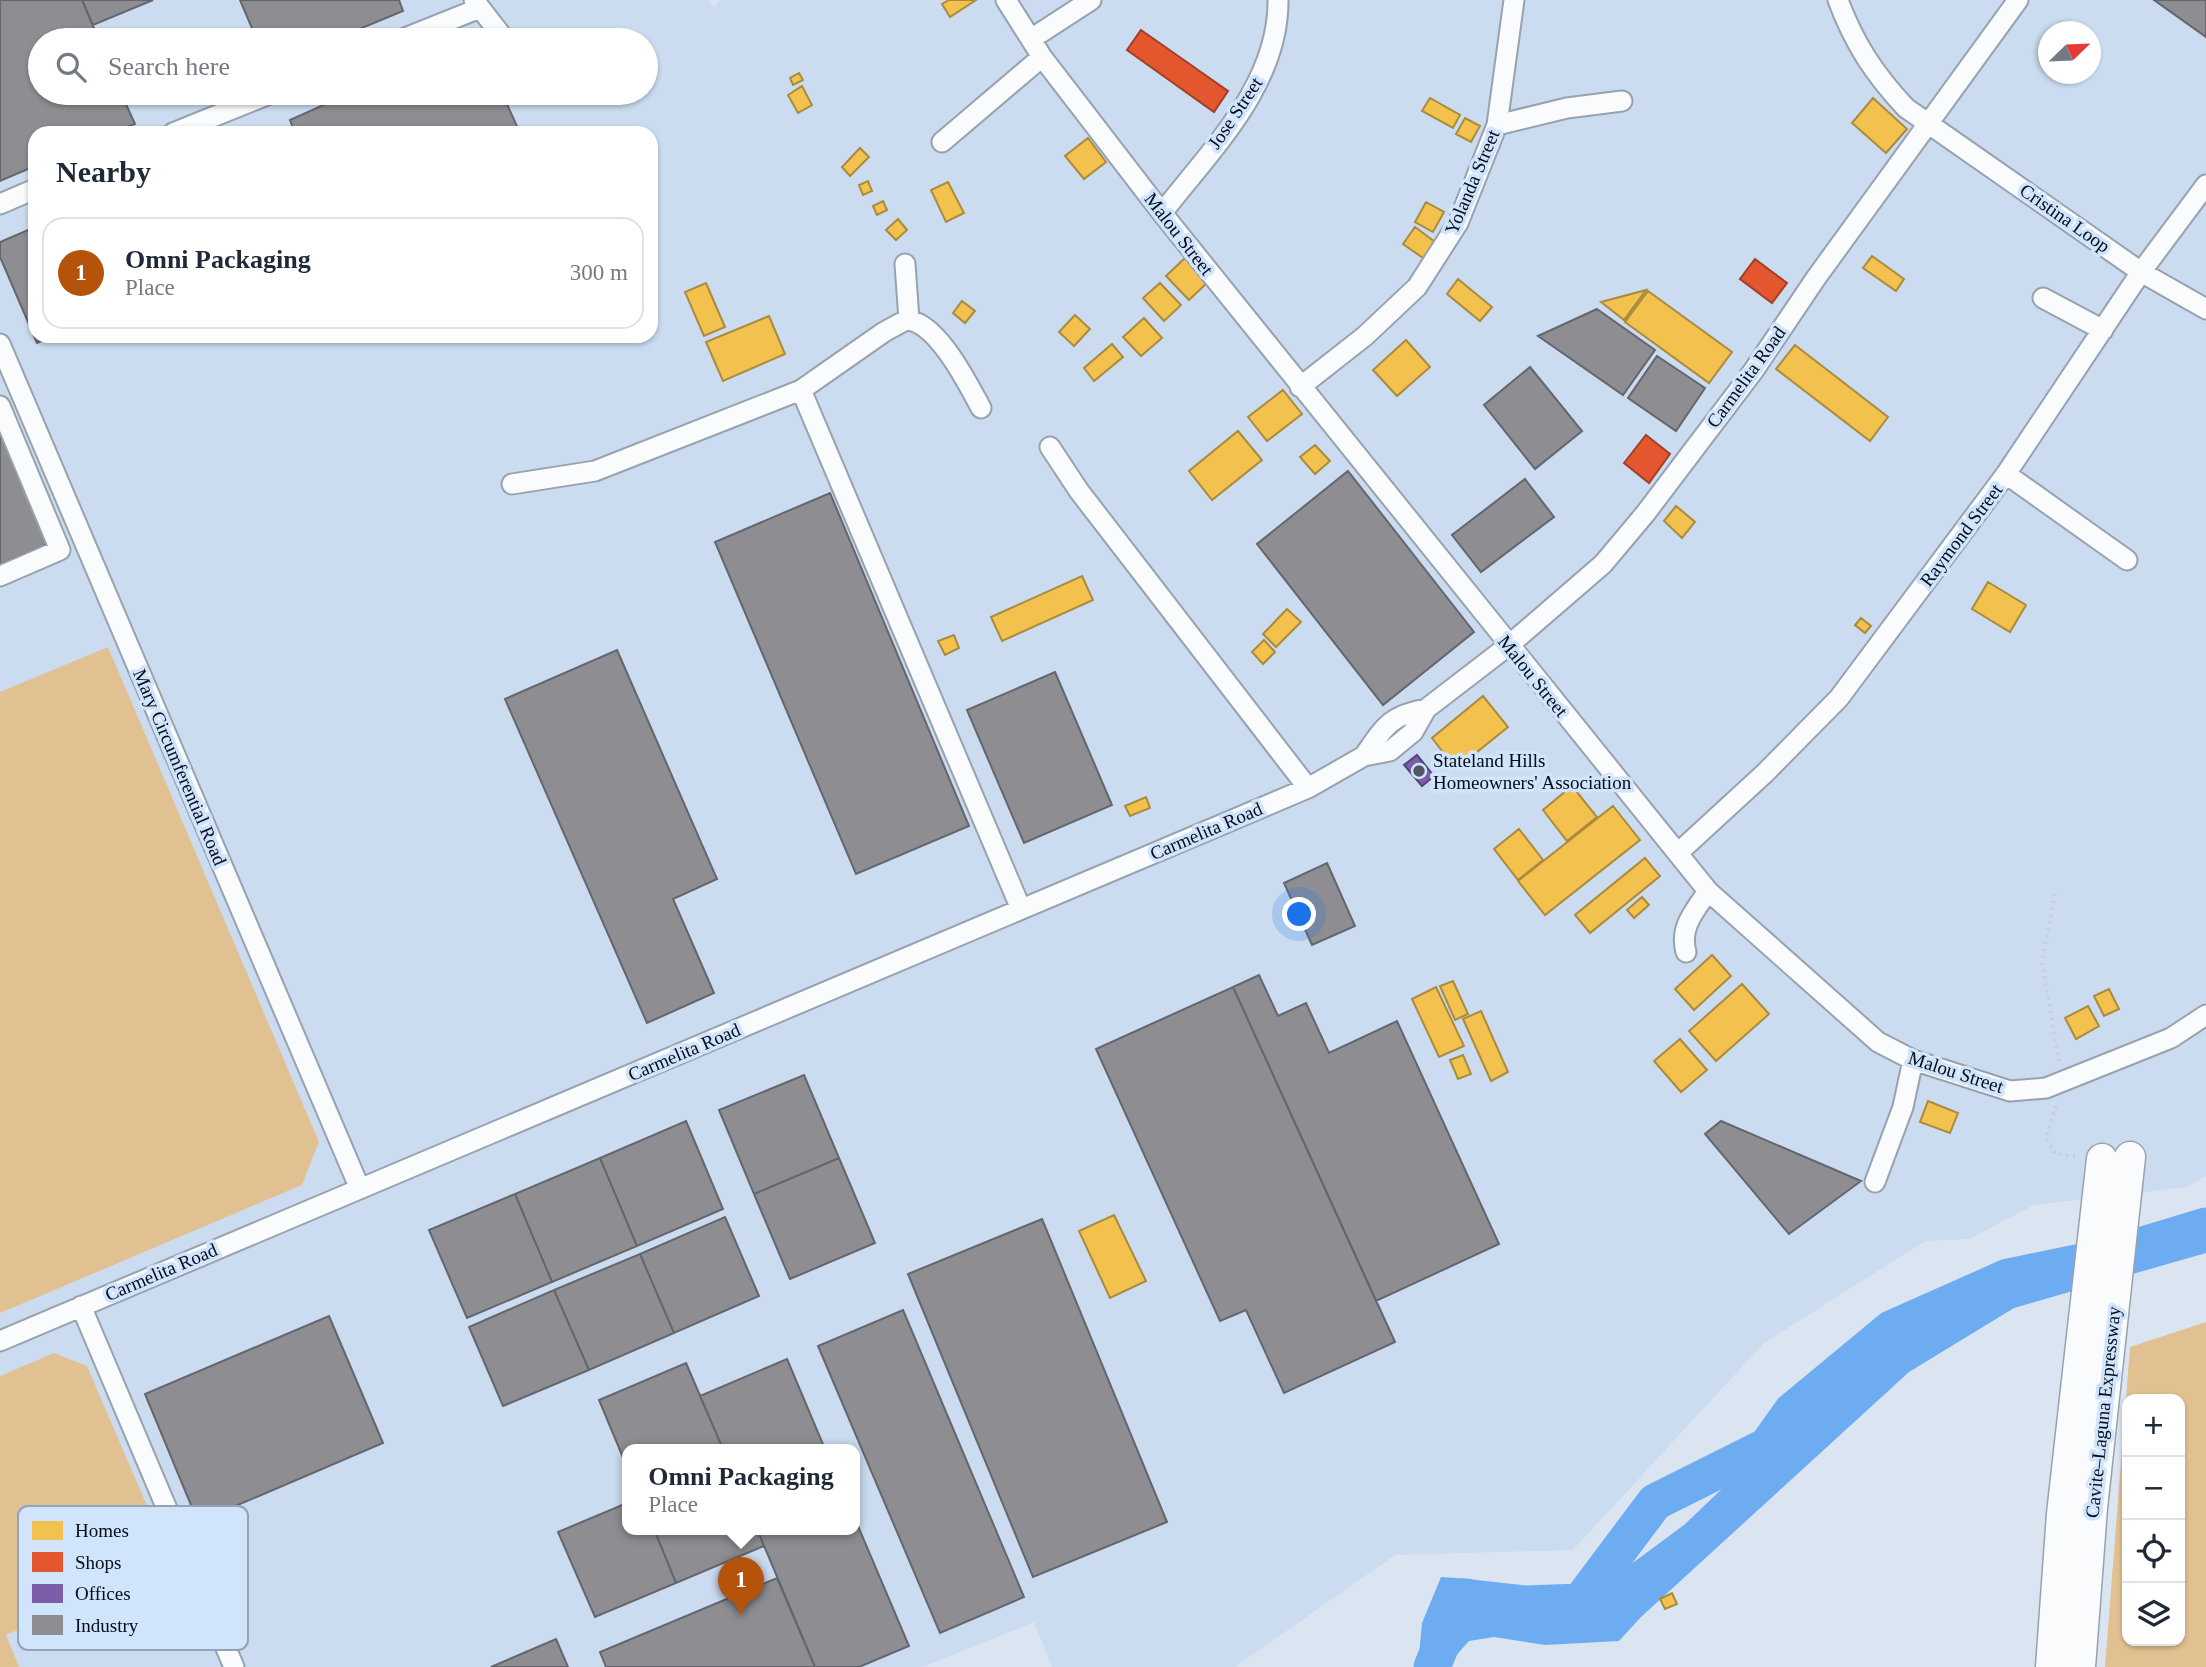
<!DOCTYPE html>
<html lang="en">
<head>
<meta charset="utf-8">
<style>
  :root { --surface:#fff; --page:#f6f6f7; --text:#1f2937; --muted:#747a83; --line:#e0e1e3; --accent:#b45309 }
  body { margin:0; font-family:"Times New Roman",serif; background:var(--page); color:var(--text) }
  .controls { position:absolute; right:21px; bottom:21px; display:grid; overflow:hidden; border-radius:14px; box-shadow:0 2px 5px #0004 }
  .controls button { width:63px; height:63px; display:grid; place-items:center; padding:0; border:0; border-bottom:2px solid var(--line); background:var(--surface); color:var(--text); font:35px sans-serif }
  .compass { position:absolute; left:2038px; top:21px; width:63px; height:63px; border-radius:50%; background:var(--surface); box-shadow:0 2px 5px #0004; rotate:67deg }
  .you { position:absolute; left:1300px; top:915px; width:24px; height:24px; margin:-18px; border:5px solid #fff; border-radius:50%; background:#1a73e8; box-shadow:0 0 0 10px #1a73e833 }
  .badge { display:grid; place-items:center; width:46px; height:46px; border-radius:50%; background:var(--accent); color:#fff; font-size:23px; font-weight:700 }
  .pin { position:absolute; translate:-50% -58px; filter:drop-shadow(0 2px 4px #0008) }
  .pin::after { content:''; position:absolute; top:37px; width:24px; height:21px; background:inherit; clip-path:polygon(0 0,100% 0,50% 100%) }
  .popup { position:absolute; left:622px; top:1444px; width:238px; height:91px; box-sizing:border-box; display:grid; place-content:center; border-radius:14px; background:var(--surface); filter:drop-shadow(0 2px 5px #0005); font-size:23px; white-space:nowrap; color:var(--muted) }
  .popup b { font-size:26px; color:var(--text) }
  .popup::after { content:''; position:absolute; left:50%; top:100%; margin-left:-14px; border:14px solid transparent; border-top-color:var(--surface) }
  .list { margin:0; padding:0; list-style:none }
  h2 { display:flex; justify-content:space-between; align-items:center; height:91px; margin:0; padding:0 28px; font-size:30px }
  h2 small { font-size:23px; font-weight:400; color:var(--muted) }
  .list li { display:grid; grid-template-columns:46px 1fr auto; gap:21px; align-items:center; box-sizing:border-box; height:112px; margin:0 14px 14px; padding:0 14px; border:2px solid var(--line); border-radius:21px }
  .list b { display:block; font-size:26px; white-space:nowrap }
  .list p { margin:0; font-size:23px; white-space:nowrap; color:var(--muted) }
  .list em { font-size:23px; font-style:normal; color:var(--muted) }
  .icon { flex:none; width:38px; height:38px; fill:none; stroke:currentColor; stroke-width:2; stroke-linecap:round; stroke-linejoin:round }
  .map { position:relative; flex:none; width:2206px; height:1667px; overflow:hidden }
  .search { position:absolute; background:var(--surface); box-shadow:0 2px 5px #0004; left:28px; top:28px; width:630px; height:77px; display:flex; align-items:center; gap:18px; box-sizing:border-box; padding:0 24px; border-radius:38px; color:var(--muted); font-size:26px }
  .panel { position:absolute; background:var(--surface); box-shadow:0 2px 5px #0004; left:28px; top:126px; width:630px; height:217px; border-radius:21px }
  .map>svg:first-child { display:block }
</style>
</head>
<body>
<div class="map">
<svg width="2206" height="1667" viewBox="0 0 2206 1667">
  <rect width="100%" height="100%" fill="#dae5f1"/>
  <path fill="#cbdcf0" fill-rule="evenodd" d="M0 0H708L714 7 720 0H2206V1176L2187 1187 2034 1205 1969 1239 1925 1241 1764 1343 1573 1550 1395 1555 1235 1667H1052L1034 1622 922 1667H0ZM2048 32H2090V74H2048ZM40 40H646V93H40ZM35 133H651V336H35ZM627 1449H855V1529H627Z"/>
  <path fill="#e1c191" fill-rule="evenodd" d="M108 647 319 1142 302 1185 0 1313V692Z
    M2206 1322V1667H2105L2130 1347ZM2127 1399H2180V1641H2127Z
    M54 1353 87 1366 172 1564 6 1635 19 1667H0V1376Z"/>
  <path fill="#6dacf1" d="M2206 1226V1253L2014 1308 1909 1372 1641 1617 1619 1641 1545 1645 1494 1637 1469 1641 1446 1667H1415L1418 1666 1422 1623 1441 1577 1472 1579C1502 1611 1508 1618 1554 1621L1684 1525 1767 1446 1792 1411 1891 1329 2008 1277 2100 1258Z"/>
  <path fill="#f2c14e" stroke="#aa8b3e" stroke-width="2" d="M949 0H976L950 17 942 4Z
    M799 73 803 80 793 85 790 78Z
    M802 86 812 105 798 113 788 95Z
    M1430 98 1460 115 1453 128 1422 111Z
    M1873 98 1907 129 1886 153 1852 123Z
    M1465 118 1480 126 1471 142 1456 134Z
    M1088 138 1106 162 1084 179 1065 156Z
    M860 148 869 157 850 176 842 167Z
    M868 181 872 191 863 195 859 185Z
    M948 182 964 213 946 222 931 190Z
    M883 201 887 210 877 215 873 206Z
    M1426 202 1444 212 1433 232 1415 222Z
    M898 219 907 230 896 240 886 230Z
    M1415 227 1435 242 1423 258 1403 244Z
    M1872 256 1904 279 1896 291 1863 268Z
    M1186 257 1209 281 1189 300 1166 276Z
    M1458 279 1492 307 1480 321 1447 294Z
    M706 283 725 327 704 336 685 292Z
    M1160 283 1181 305 1164 321 1143 298Z
    M1646 290 1624 320 1601 302Z
    M1648 291 1732 352 1709 383 1625 322Z
    M962 301 975 311 965 323 953 313Z
    M1075 315 1090 329 1074 346 1059 332Z
    M769 316 785 354 723 381 706 342Z
    M1144 318 1162 338 1141 356 1123 337Z
    M1406 340 1430 367 1397 396 1373 370Z
    M1112 344 1123 357 1094 381 1084 368Z
    M1795 345 1888 417 1870 441 1776 369Z
    M1283 390 1302 414 1267 441 1248 417Z
    M1238 431 1262 460 1212 500 1189 471Z
    M1315 445 1330 461 1315 474 1300 457Z
    M1676 506 1695 522 1682 538 1664 521Z
    M1082 576 1093 600 1002 641 991 617Z
    M1988 582 2026 605 2010 632 1972 609Z
    M1287 609 1301 622 1276 647 1263 634Z
    M1861 618 1871 626 1865 633 1855 625Z
    M954 635 959 648 945 655 938 641Z
    M1264 640 1275 652 1263 664 1252 652Z
    M1483 696 1508 727 1456 769 1432 738Z
    M1572 786 1597 817 1567 841 1543 810Z
    M1146 797 1150 808 1130 816 1125 806Z
    M1613 806 1640 840 1545 915 1518 881Z
    M1519 829 1543 860 1518 880 1494 849Z
    M1645 858 1660 876 1590 933 1575 915Z
    M1642 897 1649 905 1634 918 1627 910Z
    M1712 955 1731 976 1694 1010 1675 989Z
    M1453 981 1468 1014 1455 1020 1440 986Z
    M1742 984 1769 1014 1716 1061 1689 1031Z
    M1436 987 1464 1046 1439 1057 1412 999Z
    M2109 989 2119 1009 2104 1016 2094 996Z
    M2088 1006 2099 1026 2076 1039 2065 1018Z
    M1481 1011 1508 1072 1491 1081 1463 1019Z
    M1680 1039 1707 1070 1681 1092 1654 1061Z
    M1463 1055 1471 1074 1458 1079 1450 1060Z
    M1928 1101 1958 1113 1950 1133 1920 1122Z
    M1114 1215 1146 1281 1110 1298 1079 1231Z
    M1672 1593 1677 1604 1665 1609 1660 1599Z"/>
  <path fill="#e4572e" stroke="#a04028" stroke-width="2" d="M1141 30 1228 91 1214 112 1127 50Z
    M1755 259 1787 283 1772 303 1740 279Z
    M1646 435 1670 454 1649 483 1624 463Z"/>
  <path fill="#7b5ea7" stroke="#57457c" stroke-width="2" d="M1417 755 1434 776 1422 786 1404 765Z"/>
  <path fill="#8d8d92" stroke="#64666e" stroke-width="2" d="M0 0H82L99 40H40V93H121L135 124 112 133H35V166L0 181Z
    M82 0H153L93 25Z
    M240 0H399L403 11 333 40H257Z
    M2154 0H2206V37Z
    M350 93H502L520 133H295L290 120Z
    M35 227V336H53L37 343 0 257V242Z
    M1597 309 1655 350 1623 395 1538 336Z
    M1657 356 1705 388 1676 431 1628 398Z
    M1530 367 1582 431 1535 469 1484 405Z
    M0 430 48 544 0 564Z
    M1348 471 1474 632 1383 705 1257 544Z
    M1525 479 1554 517 1481 572 1452 535Z
    M830 493 969 826 856 874 715 542Z
    M617 650 717 879 673 899 714 993 647 1023 505 699Z
    M1055 672 1112 805 1024 843 967 710Z
    M1327 863 1355 926 1312 945 1284 883Z
    M1259 975 1278 1016 1306 1003 1329 1053 1397 1021 1499 1244 1376 1301 1233 987Z
    M1233 987 1395 1342 1284 1393 1246 1310 1220 1321 1096 1049Z
    M804 1075 839 1158 754 1194 719 1110Z
    M686 1121 723 1209 637 1246 600 1158Z
    M1721 1121 1861 1181 1789 1234 1705 1134Z
    M600 1158 637 1246 552 1282 515 1194Z
    M839 1158 875 1243 790 1279 754 1194Z
    M515 1194 552 1282 467 1318 429 1230Z
    M725 1217 759 1296 674 1333 640 1254Z
    M1042 1219 1167 1522 1033 1577 908 1274Z
    M640 1254 674 1333 589 1370 554 1290Z
    M554 1290 589 1370 503 1406 469 1327Z
    M903 1310 1024 1597 940 1633 818 1346Z
    M329 1316 383 1443 198 1522 145 1394Z
    M787 1359 825 1449H723L700 1396Z
    M686 1363 723 1449H627V1467L599 1400Z
    M627 1503V1529H654L676 1583 595 1617 558 1532Z
    M855 1519 909 1646 859 1667H815L757 1529H855Z
    M654 1529H757L764 1546 676 1583Z
    M777 1578 815 1667H606L600 1652Z
    M556 1639 568 1667H491Z"/>
  <g fill="none" stroke-linecap="round" stroke-linejoin="round">
    <path stroke="#6dacf1" stroke-width="37" d="M1432 1667 1461 1597 1526 1604 1580 1602 1655 1502 1767 1446 1792 1411 1891 1329 2008 1277 2100 1258 2206 1226"/>
    <defs>
      <path id="minor" d="M474 0 505 40
        M1006 0 1042 57 1162 213 1708 891 1878 1042 1913 1060 2010 1091 2046 1088 2171 1038 2206 1015
        M1838 0C1854 43 1874 74 1906 108L2141 272 2206 309
        M1031 39 1091 0
        M400 40 480 8
        M1497 125 1567 108 1622 101
        M173 133 272 93
        M942 142 1042 57
        M0 204 35 189
        M1162 213C1211 150 1279 84 1278 0
        M905 264 909 320
        M2043 298 2103 330
        M0 344 360 1189
        M1300 387 1365 336 1417 287 1458 223 1497 125 1514 0
        M801 390 1021 909
        M0 406 60 550 0 576
        M1050 447 1079 491 1308 788
        M2006 474 2127 560
        M512 484 595 471 801 390 884 332 906 320C937 321 968 384 981 408
        M1364 756C1384 727 1390 715 1426 709
        M1678 853 1765 773 1839 698 2006 474 2141 272 2206 185
        M1686 952C1679 927 1695 911 1708 891
        M1875 1182 1903 1107 1913 1060
        M81 1306 234 1667
        M0 1341 1308 788 1364 756 1390 751 1413 732 1426 709 1508 646 1603 564 1645 514 1754 370 1816 278 2018 0"/>
      <path id="highway" d="M2051 1667 2062 1514 2102 1159
        M2080 1667 2092 1508 2130 1157"/>
    </defs>
    <use href="#minor" stroke="#97a2ae" stroke-width="23"/>
    <use href="#highway" stroke="#97a2ae" stroke-width="33"/>
    <path stroke="#c9ccd1" stroke-width="3.5" stroke-dasharray="2 5" stroke-linecap="butt" d="M2055 894 2042 962 2059 1061
      M2056 1106 2046 1138 2055 1154 2079 1156"/>
    <use href="#minor" stroke="#f9fbfd" stroke-width="19"/>
    <use href="#highway" stroke="#f9fbfd" stroke-width="30"/>
  </g>
  <circle fill="#4e5865" stroke="#d0e4fb" stroke-width="2.5" cx="1419" cy="771" r="7"/>
  <g text-anchor="middle" dominant-baseline="central" stroke-width="7" stroke-linejoin="round" paint-order="stroke">
    <g font-size="19" fill="#030c19" stroke="#d0e4fb">
      <text transform="translate(1235 113) rotate(-56)">Jose Street</text>
      <text transform="translate(1472 182) rotate(-67)">Yolanda Street</text>
      <text transform="translate(2065 218) rotate(35)">Cristina Loop</text>
      <text transform="translate(1179 234) rotate(52)">Malou Street</text>
      <text transform="translate(1746 377) rotate(-54)">Carmelita Road</text>
      <text transform="translate(1961 535) rotate(-53)">Raymond Street</text>
      <text transform="translate(1533 676) rotate(51)">Malou Street</text>
      <text transform="translate(180 767) rotate(67)">Mary Circumferential Road</text>
      <text transform="translate(1206 831) rotate(-23)">Carmelita Road</text>
      <text transform="translate(684 1052) rotate(-23)">Carmelita Road</text>
      <text transform="translate(1956 1072) rotate(18)">Malou Street</text>
      <text transform="translate(161 1272) rotate(-23)">Carmelita Road</text>
      <text transform="translate(2103 1412) rotate(-84)">Cavite–Laguna Expressway</text>
    </g>
    <g font-size="19" fill="#030c19" stroke="#d0e4fb" text-anchor="start">
      <text x="1433" y="760">Stateland Hills<tspan x="1433" dy="22">Homeowners' Association</tspan></text>
    </g>
  </g>
  <rect x="18" y="1506" width="230" height="144" rx="10" fill="#d0e4fb" stroke="#92a3b7" stroke-width="2"/>
  <rect x="32" y="1521" width="31" height="19" fill="#f2c14e"/>
  <rect x="32" y="1552" width="31" height="20" fill="#e4572e"/>
  <rect x="32" y="1584" width="31" height="19" fill="#7b5ea7"/>
  <rect x="32" y="1615" width="31" height="20" fill="#8d8d92"/>
  <g font-size="19" fill="#030c19">
    <text x="75" y="1537">Homes</text>
    <text x="75" y="1569">Shops</text>
    <text x="75" y="1600">Offices</text>
    <text x="75" y="1632">Industry</text>
  </g>
</svg>
<div class="controls">
<button>+</button>
<button>−</button>
<button><svg class="icon" aria-label="locate" viewBox="0 0 24 24"><circle cx="12" cy="12" r="6"/><path d="M12 2v4M12 18v4M2 12h4M18 12h4"/></svg></button>
<button><svg class="icon" aria-label="layers" viewBox="0 0 24 24"><path d="M12 4l9 5-9 5-9-5zM3 14l9 5 9-5"/></svg></button>
</div>
<svg class="compass" viewBox="-18 -18 36 36"><path d="M0-13l5 13h-10z" fill="#e53935"/><path d="M0 13l5-13h-10z" fill="#747a83"/></svg>
<div class="you"></div>
<div class="pin badge" style="left:741px;top:1615px">1</div>
<div class="popup"><b>Omni Packaging</b>Place</div>
<div class="search"><svg class="icon" aria-label="search" viewBox="0 0 24 24"><circle cx="10" cy="10" r="6"/><path d="M15 15l6 6"/></svg>Search here</div>
<section class="panel">
<h2>Nearby<small></small></h2>
<ul class="list">
<li><span class="badge">1</span><div><b>Omni Packaging</b><p>Place</p></div><em>300 m</em></li>
</ul>
</section>
</div>
</body>
</html>
